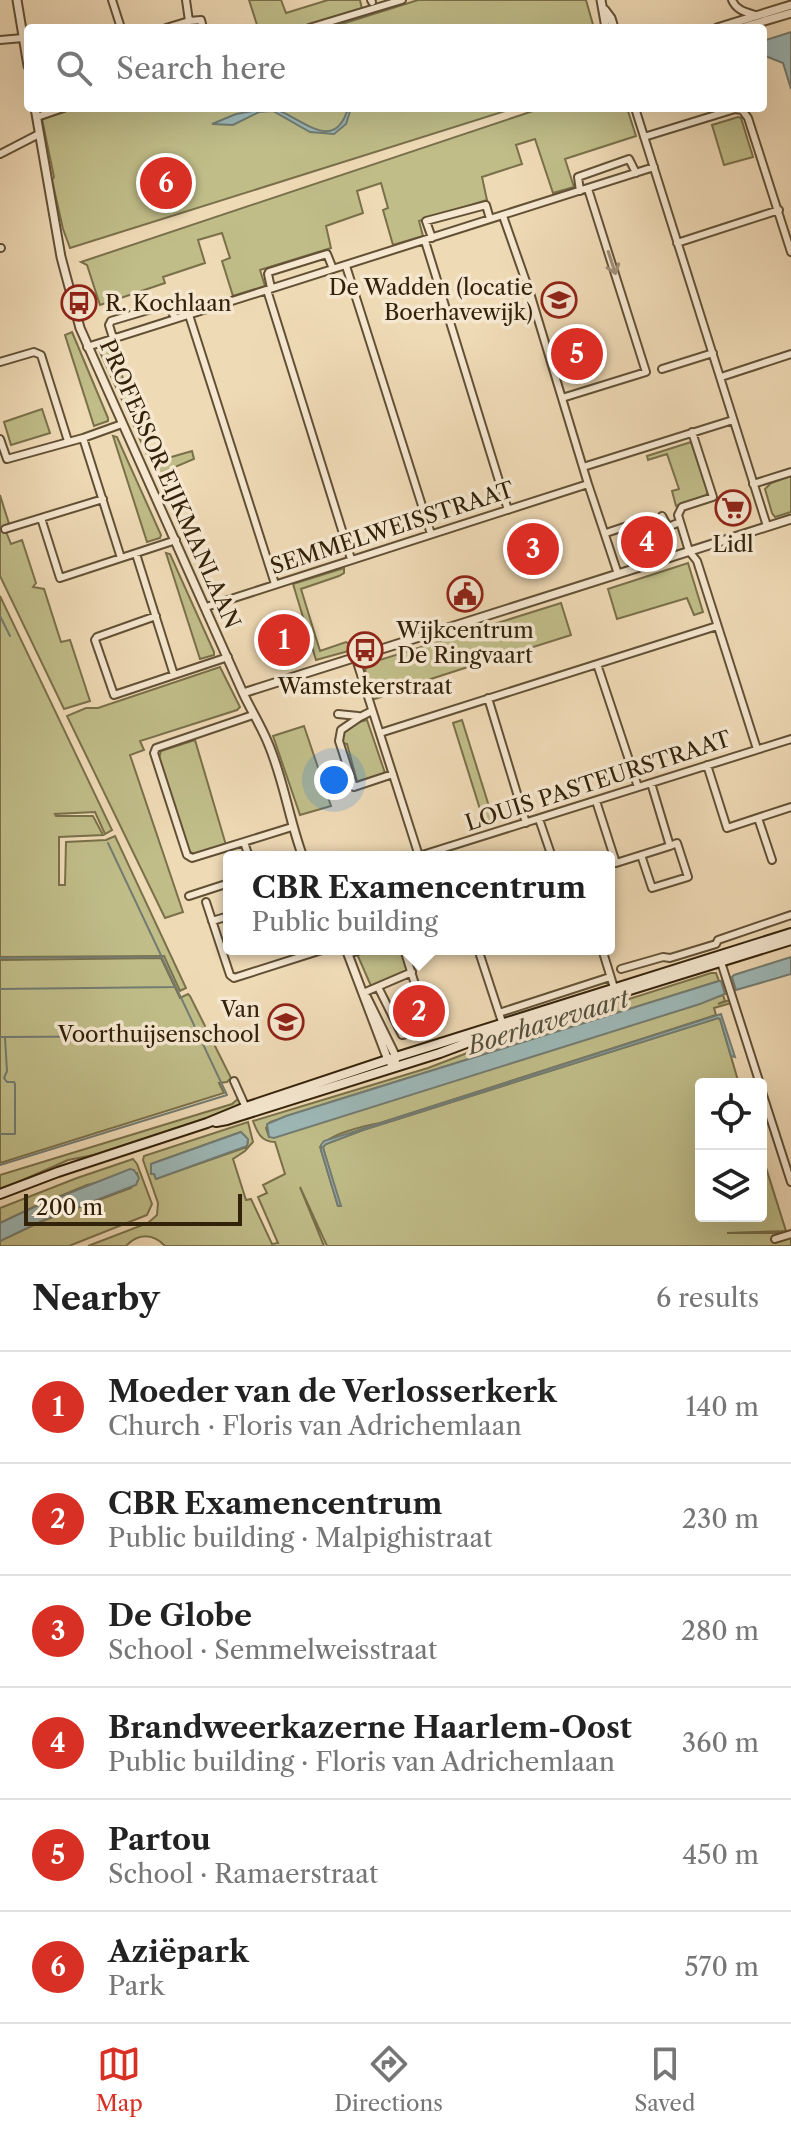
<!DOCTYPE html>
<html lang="en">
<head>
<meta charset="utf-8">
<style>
  :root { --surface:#fff; --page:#f2f2f2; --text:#222; --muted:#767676; --line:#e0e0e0; --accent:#d93025 }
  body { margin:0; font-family:"Libre Caslon Text",serif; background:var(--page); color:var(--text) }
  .controls { position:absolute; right:24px; bottom:24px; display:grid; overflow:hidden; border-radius:8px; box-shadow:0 8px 32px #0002 }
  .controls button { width:72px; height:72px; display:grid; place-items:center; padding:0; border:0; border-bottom:2px solid var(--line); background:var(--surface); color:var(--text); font:40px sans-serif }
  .scale { position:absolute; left:24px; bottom:20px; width:218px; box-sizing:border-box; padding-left:8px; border:4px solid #33220a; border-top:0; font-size:22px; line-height:28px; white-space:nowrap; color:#33220a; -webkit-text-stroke:6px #f5e7d0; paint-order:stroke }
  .you { position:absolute; left:334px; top:780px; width:28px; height:28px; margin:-20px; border:6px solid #fff; border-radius:50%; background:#1a73e8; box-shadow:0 0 0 12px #1a73e833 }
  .badge { display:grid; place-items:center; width:52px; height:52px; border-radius:50%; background:var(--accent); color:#fff; font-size:26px; font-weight:700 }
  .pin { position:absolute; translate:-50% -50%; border:4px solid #fff; box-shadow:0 2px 8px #0006 }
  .popup { position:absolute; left:223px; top:851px; width:392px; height:104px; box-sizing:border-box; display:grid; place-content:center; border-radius:8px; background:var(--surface); filter:drop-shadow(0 2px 6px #0005); font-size:26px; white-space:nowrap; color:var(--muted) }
  .popup b { font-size:30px; color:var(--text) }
  .popup::after { content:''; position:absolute; left:50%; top:100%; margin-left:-16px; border:16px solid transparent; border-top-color:var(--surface) }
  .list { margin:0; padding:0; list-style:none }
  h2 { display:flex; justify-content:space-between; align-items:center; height:104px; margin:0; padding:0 32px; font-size:34px }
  h2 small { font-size:26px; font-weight:400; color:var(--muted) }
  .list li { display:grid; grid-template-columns:52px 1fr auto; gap:24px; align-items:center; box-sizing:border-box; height:112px; padding:0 32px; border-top:2px solid var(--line) }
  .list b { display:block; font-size:30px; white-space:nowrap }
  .list p { margin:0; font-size:26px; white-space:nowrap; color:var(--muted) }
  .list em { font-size:26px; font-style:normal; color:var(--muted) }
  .icon { flex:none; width:44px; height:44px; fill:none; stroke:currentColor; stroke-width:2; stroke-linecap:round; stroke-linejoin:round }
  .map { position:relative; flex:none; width:791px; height:1246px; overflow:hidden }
  .search { position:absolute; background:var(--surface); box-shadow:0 8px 32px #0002; left:24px; right:24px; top:24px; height:88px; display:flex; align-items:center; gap:20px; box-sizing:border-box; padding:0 28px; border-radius:8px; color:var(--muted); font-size:30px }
  .sheet { height:776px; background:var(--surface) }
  nav { display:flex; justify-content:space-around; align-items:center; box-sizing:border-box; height:112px; border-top:2px solid var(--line); background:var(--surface); font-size:22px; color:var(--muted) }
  nav a { display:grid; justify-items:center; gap:4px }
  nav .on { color:var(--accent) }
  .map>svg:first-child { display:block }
</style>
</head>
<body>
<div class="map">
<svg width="791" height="1246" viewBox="0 0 791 1246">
  <rect width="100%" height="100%" fill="#efdab6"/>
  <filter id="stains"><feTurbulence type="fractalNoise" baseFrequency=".0025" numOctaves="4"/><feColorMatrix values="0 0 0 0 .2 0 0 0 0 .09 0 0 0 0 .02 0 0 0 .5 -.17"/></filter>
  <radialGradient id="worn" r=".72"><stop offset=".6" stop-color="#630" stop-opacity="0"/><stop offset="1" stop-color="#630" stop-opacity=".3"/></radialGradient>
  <path fill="#c0bd89" stroke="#7a704a" stroke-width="2" fill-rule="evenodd" d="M249 0H281L286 13 328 0H360L362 9 303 28H258Z
    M418 0H586L594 28H329Z
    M76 108H515L70 248 63 229 52 180 54 177 42 119Z
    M542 108H627L636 136 565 159 574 187 553 193 535 139 516 145 522 164 482 177 487 200 419 221 423 236 393 245 383 210 388 208 381 183 357 191 363 213 326 226 331 248 260 270 265 286 233 296 222 261 230 258 222 233 198 240 205 263 163 277 165 283 100 305 87 265 81 262Z
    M738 117 741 118 753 157 724 165 712 125Z
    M72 332 108 418V421L94 426 65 335Z
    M113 348 148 454 154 462 192 451 194 459 163 472 167 487H171L188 544 100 352Z
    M42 409 50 433 11 445 4 422Z
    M113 436 117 437 161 535 160 538 147 542Z
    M691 442 708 492 705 497 676 506 672 491 679 489 667 454 648 460 647 456Z
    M791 476V512L775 517 772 513 765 489 771 483Z
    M0 495 10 527 5 529 11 544 22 540 36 583 33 587 44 589 61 642 70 640 90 701 64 709 0 576Z
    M166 553 170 554 214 652V655L200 659Z
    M688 563 703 612 694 615 687 598 617 619 608 589Z
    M344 568V573L339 576 301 589 320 651 346 642 351 645 352 650 316 660 293 584Z
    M0 596 112 830 105 834 95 812 55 814 56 816H93L103 835 59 837V885H65L66 842 106 840 115 836 186 988 180 991 164 956 0 957Z
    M561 603 571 635 489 661V663L470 669 468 667 381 695V697L375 699 365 670 370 663Z
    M220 667 240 707 237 710 140 741 144 750 130 755 183 912 165 918 67 716 86 708H98Z
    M367 720 385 773 359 781H357L347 744 341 743 344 731 359 722Z
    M462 720 493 819 484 822 453 723Z
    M304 726 331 806 300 815 273 736Z
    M195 740 226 845 196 855 189 851 159 758 161 751Z
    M374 949H401L408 968 405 972 371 986 357 954Z
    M161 958 180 998 188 994 190 996 231 1078 227 1082 219 1083 224 1093 0 1163V960Z
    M711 973H716L719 981 331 1102 270 1122 266 1128 269 1137 723 995 725 1001 718 1004 730 1000 731 1003 714 1008 716 1015 380 1123C364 1126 329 1134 320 1147L321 1150 338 1206H340L324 1151 323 1147 326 1144 363 1130 718 1018 720 1019 739 1084H701V1216H761V1152L786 1231 727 1233H787L791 1237V1246H327L300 1187 324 1246H165C153 1233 138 1233 126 1246H88L148 1223 157 1215 158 1203 143 1160 144 1156 248 1122 253 1142 245 1151 233 1159 246 1200 251 1199 272 1244 278 1243 258 1197 267 1193 263 1185 285 1174 275 1142C261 1142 257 1132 253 1121L428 1068 509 1037ZM241 1132 248 1140 247 1147 161 1177 156 1179 154 1174H151V1164Z
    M239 1098 242 1103 239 1108 94 1155 68 1160 0 1190V1175L232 1104Z
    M133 1159 137 1164 152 1204 147 1215 69 1246H0V1241L42 1221 131 1188 138 1177 137 1173 87 1185 34 1207 0 1223V1208L77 1178Z"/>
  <path fill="#9db8b7" stroke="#737c72" stroke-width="2" d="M791 32V89L783 63 763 55V41Z
    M271 108C299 114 334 157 348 108H351L346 124 334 134 310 132 273 111 259 112 233 125 212 124 236 114Z
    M791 957V974L736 990 732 977 734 975Z
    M719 981H721L725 994 700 1004 274 1138 269 1137 267 1124 286 1116Z
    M721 1014 735 1057 731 1056 720 1019 718 1018 363 1130 326 1144 323 1147 324 1151 341 1206H338L321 1150V1145L324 1141Z
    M241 1132 248 1139 247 1146 156 1179 154 1174H151V1164Z
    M130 1169 134 1170 139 1178 136 1185 42 1221 0 1241V1223L34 1207Z"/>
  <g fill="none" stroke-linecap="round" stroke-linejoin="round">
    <path stroke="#737c72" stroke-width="2" d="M0 616 10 636
      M0 958 161 957
      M0 989 175 987
      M0 1037 198 1036
      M0 1134H15V1084L14 1082H7L4 1078 7 1071 5 1038
      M0 1165 227 1095 108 843"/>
    <defs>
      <path id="minor" d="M112 0 121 28
        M186 0 189 21
        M371 0 372 2
        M732 0C736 10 745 12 755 15
        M166 28 189 21 201 20 203 28
        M309 28 402 0
        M0 40 23 38
        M635 108 767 526
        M37 117 63 108
        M644 137 735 109 742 110 748 118 791 252
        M0 154 39 134
        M580 191 578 177 629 159 636 173
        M503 216 530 293 588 484 618 574
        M432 238 426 221 486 205 490 219
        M425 241 508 510
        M677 243 779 210
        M0 248H1
        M346 266 431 534
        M271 288 268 274 269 272 327 254 333 269
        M267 290 351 559
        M189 315 275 584
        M113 338 109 325 111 321 165 305 170 308 175 318
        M87 347 654 167
        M0 362 34 352 41 355 68 441
        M662 369 713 353
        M721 377 791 354
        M562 398 646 372 588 189
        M692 432 713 497 682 507 678 515 689 551 697 561 757 749
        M83 438 121 558
        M0 439 7 459 83 438 122 424
        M583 467 733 420
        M753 484 791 472
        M662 516 668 527 680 522
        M41 518 60 578 176 540
        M5 529 103 499
        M606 533 645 520
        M136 554 174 675
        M206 607 588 484
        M156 616 97 637 95 640 114 695 228 657
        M355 656 419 856
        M597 664 638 787
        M488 698 526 823
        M372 711 360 717 341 730 339 741 354 787 393 774
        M338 714 358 716
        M253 715 156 748 154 753 187 855 192 858 292 827
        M380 733 717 626
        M707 765 727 828 791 807
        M651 783 670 846
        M596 801 616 863 670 846
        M758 818 772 860
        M539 819 552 857
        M244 842 249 857
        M641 855 652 888 688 877 677 843 670 846
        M416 857 791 739
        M189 896 229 883
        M206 902 230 975 234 978 325 949
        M212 921 229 916
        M404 949 419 997
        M478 949 503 1025
        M602 949 615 991
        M348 954 363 949
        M720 959 760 1084
        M621 969 663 957 670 958 716 944 718 940 791 915
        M378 987 402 1035 438 1027
        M363 993 412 972
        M499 1013 610 977
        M234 1081 247 1110
        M761 1089 791 1182
        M775 1239 791 1234"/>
      <path id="tertiary" d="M17 0 28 66
        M601 0 606 28
        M605 10 611 18 614 28
        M717 28 791 5
        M741 28 791 13
        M35 108 61 257 80 328 243 693C251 710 261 726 268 743 284 780 289 820 303 857
        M243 693 791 519
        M346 949 388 1060 395 1067
        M367 998 396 1057 395 1063"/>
      <path id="secondary" d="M216 1122 227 1120 440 1053 504 1029 791 940
        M0 1194 58 1172 207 1123 246 1107 396 1057 791 933"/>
    </defs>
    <use href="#minor" stroke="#625035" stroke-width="10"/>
    <use href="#tertiary" stroke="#625035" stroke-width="11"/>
    <use href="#secondary" stroke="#33220a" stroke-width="12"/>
    <use href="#minor" stroke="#f5e7d0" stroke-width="6"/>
    <use href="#tertiary" stroke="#f5e7d0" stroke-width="7"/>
    <use href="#secondary" stroke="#f5e7d0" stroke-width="8"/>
  </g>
  <defs><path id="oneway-shaft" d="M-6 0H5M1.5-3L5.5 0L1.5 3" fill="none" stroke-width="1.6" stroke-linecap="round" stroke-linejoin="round" transform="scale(2)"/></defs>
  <use stroke="#9e8e77" href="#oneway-shaft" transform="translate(612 263) rotate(72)"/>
  <defs>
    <symbol id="school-ring" viewBox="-11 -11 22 22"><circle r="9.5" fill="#f5e7d0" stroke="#8f2418" stroke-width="1.5"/><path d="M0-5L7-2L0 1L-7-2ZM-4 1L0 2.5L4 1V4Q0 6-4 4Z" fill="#8f2418"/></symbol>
    <symbol id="bus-ring" viewBox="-11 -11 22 22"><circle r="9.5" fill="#f5e7d0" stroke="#8f2418" stroke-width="1.5"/><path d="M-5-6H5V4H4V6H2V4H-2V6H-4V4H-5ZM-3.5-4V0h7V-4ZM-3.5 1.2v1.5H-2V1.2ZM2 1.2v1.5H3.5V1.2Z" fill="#8f2418"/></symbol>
    <symbol id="supermarket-ring" viewBox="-11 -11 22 22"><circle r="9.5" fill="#f5e7d0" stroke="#8f2418" stroke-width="1.5"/><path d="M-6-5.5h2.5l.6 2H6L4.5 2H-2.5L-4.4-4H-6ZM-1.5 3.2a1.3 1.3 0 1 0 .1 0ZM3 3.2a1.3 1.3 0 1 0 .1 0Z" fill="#8f2418"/></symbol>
    <symbol id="civic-ring" viewBox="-11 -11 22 22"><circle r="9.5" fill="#f5e7d0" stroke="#8f2418" stroke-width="1.5"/><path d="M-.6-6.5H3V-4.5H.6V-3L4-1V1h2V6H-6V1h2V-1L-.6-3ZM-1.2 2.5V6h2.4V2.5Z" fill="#8f2418"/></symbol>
  </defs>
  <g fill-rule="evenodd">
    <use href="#school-ring" x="539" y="280" width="40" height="40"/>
    <use href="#bus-ring" x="59" y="283" width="40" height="40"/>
    <use href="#supermarket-ring" x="713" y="488" width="40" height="40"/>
    <use href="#civic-ring" x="445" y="574" width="40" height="40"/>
    <use href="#bus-ring" x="345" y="630" width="40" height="40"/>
    <use href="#school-ring" x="266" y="1002" width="40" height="40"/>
  </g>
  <g text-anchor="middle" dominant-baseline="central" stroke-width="7" stroke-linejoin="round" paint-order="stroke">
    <g font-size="22" fill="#33220a" stroke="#f5e7d0">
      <text x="533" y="287" text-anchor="end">De Wadden (locatie<tspan x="533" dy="25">Boerhavewijk)</tspan></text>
      <text x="105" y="303" text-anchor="start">R. Kochlaan</text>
      <text x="733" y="544">Lidl</text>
      <text x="465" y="630">Wijkcentrum<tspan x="465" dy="25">De Ringvaart</tspan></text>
      <text x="365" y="686">Wamstekerstraat</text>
      <text x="260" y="1009" text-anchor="end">Van<tspan x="260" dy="25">Voorthuijsenschool</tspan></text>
    </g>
    <g font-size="22" fill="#33220a" stroke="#f5e7d0">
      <text transform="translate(170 484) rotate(66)">PROFESSOR EIJKMANLAAN</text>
      <text transform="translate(392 528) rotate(-18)">SEMMELWEISSTRAAT</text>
      <text transform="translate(598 781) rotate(-18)">LOUIS PASTEURSTRAAT</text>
    </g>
    <g font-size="24" font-style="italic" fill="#534f3e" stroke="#f5e7d0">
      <text transform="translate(548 1022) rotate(-17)">Boerhavevaart</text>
    </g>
  </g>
  <rect width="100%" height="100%" filter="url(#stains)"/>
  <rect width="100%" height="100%" fill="url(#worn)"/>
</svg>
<div class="controls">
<button><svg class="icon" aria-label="locate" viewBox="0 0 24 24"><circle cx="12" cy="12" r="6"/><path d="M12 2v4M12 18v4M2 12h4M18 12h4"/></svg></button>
<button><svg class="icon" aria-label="layers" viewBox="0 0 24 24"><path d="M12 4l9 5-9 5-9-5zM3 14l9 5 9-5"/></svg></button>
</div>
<div class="scale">200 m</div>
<div class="you"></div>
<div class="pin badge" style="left:284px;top:640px">1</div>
<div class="pin badge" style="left:419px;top:1011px">2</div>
<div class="popup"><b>CBR Examencentrum</b>Public building</div>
<div class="pin badge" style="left:533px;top:549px">3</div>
<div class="pin badge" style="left:647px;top:542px">4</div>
<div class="pin badge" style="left:577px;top:354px">5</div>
<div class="pin badge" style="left:166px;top:183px">6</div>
<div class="search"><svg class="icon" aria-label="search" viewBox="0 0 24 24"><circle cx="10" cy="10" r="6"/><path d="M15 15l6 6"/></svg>Search here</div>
</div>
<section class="sheet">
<h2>Nearby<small>6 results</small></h2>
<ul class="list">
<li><span class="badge">1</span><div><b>Moeder van de Verlosserkerk</b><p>Church · Floris van Adrichemlaan</p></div><em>140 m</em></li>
<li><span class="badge">2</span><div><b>CBR Examencentrum</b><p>Public building · Malpighistraat</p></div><em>230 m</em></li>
<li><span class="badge">3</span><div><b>De Globe</b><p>School · Semmelweisstraat</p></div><em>280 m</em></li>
<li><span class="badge">4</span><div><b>Brandweerkazerne Haarlem-Oost</b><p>Public building · Floris van Adrichemlaan</p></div><em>360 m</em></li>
<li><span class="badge">5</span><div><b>Partou</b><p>School · Ramaerstraat</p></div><em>450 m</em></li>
<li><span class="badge">6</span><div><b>Aziëpark</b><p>Park</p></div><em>570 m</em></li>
</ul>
</section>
<nav>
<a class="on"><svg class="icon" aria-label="map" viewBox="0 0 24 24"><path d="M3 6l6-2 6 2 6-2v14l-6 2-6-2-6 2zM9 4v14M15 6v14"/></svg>Map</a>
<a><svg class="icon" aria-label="directions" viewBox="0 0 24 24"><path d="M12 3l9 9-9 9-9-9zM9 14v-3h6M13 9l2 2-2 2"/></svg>Directions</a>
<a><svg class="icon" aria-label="saved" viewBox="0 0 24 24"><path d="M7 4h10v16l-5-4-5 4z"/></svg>Saved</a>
</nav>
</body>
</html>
